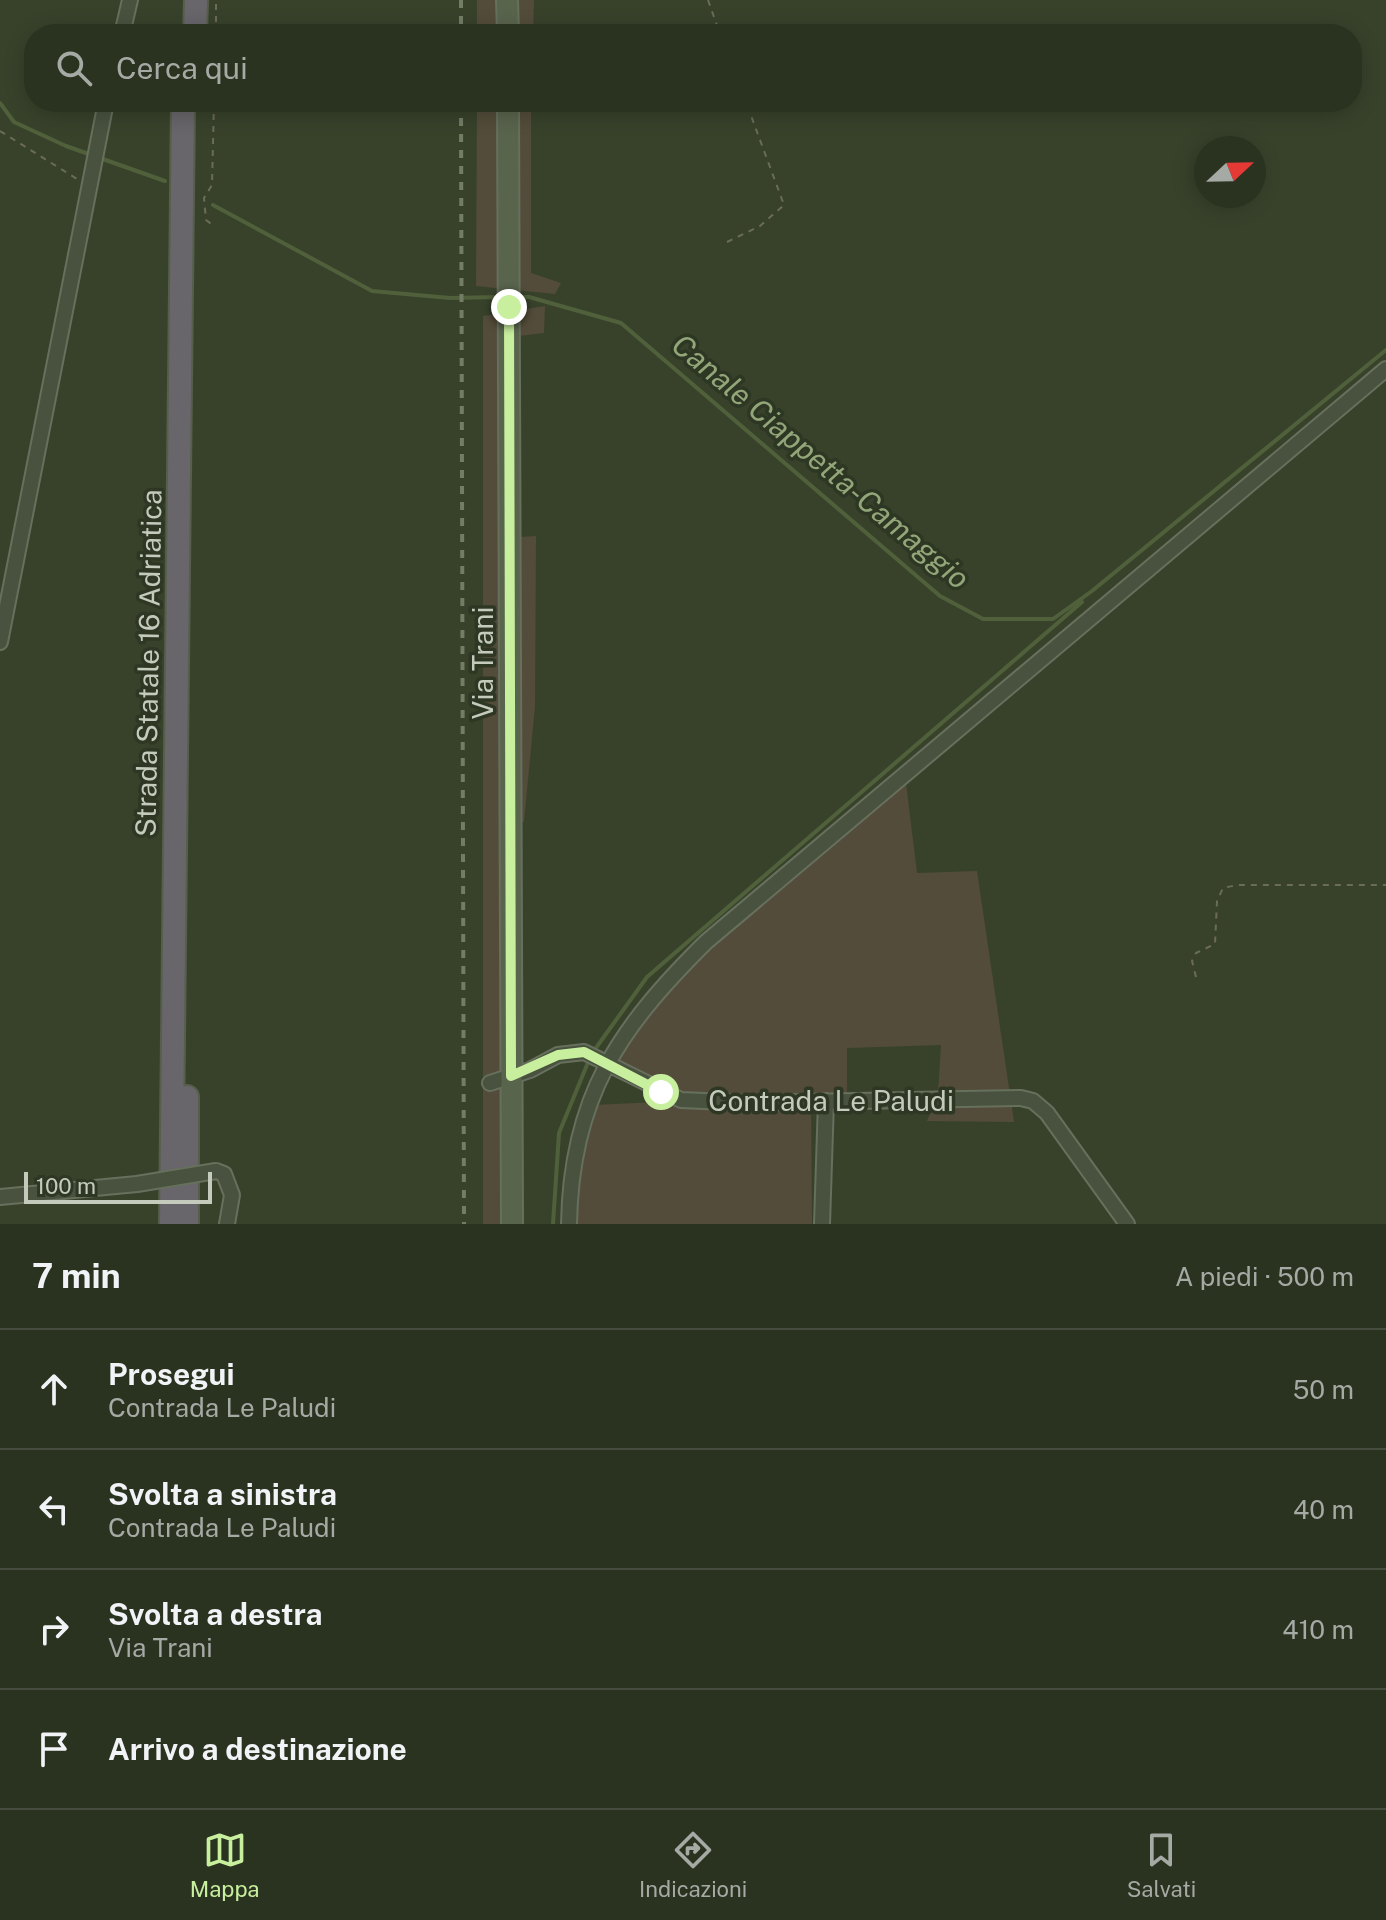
<!DOCTYPE html>
<html lang="it">
<head>
<meta charset="utf-8">
<style>
  :root { --surface:#2a3220; --page:#323a29; --text:#f1f3f6; --muted:#a5aaa5; --line:#464d3e; --accent:#c8ef9e }
  body { margin:0; font-family:"Public Sans",sans-serif; background:var(--page); color:var(--text) }
  .compass { position:absolute; left:1194px; top:136px; width:72px; height:72px; border-radius:50%; background:var(--surface); box-shadow:0 4px 20px #0003; rotate:68deg }
  .scale { position:absolute; left:24px; bottom:20px; width:188px; box-sizing:border-box; padding-left:8px; border:4px solid #c4cbbc; border-top:0; font-size:22px; line-height:28px; white-space:nowrap; color:#c4cbbc; -webkit-text-stroke:6px #2e3723; paint-order:stroke }
  .stop { position:absolute; width:24px; height:24px; margin:-18px; border:6px solid #c8ef9e; border-radius:50%; background:#fff }
  .stop.end { background:#c8ef9e; border-color:#fff; box-shadow:0 2px 8px #0008 }
  .list { margin:0; padding:0; list-style:none }
  h2 { display:flex; justify-content:space-between; align-items:center; height:104px; margin:0; padding:0 32px; font-size:34px }
  h2 small { font-size:26px; font-weight:400; color:var(--muted) }
  .list li { display:grid; grid-template-columns:52px 1fr auto; gap:24px; align-items:center; box-sizing:border-box; height:120px; padding:0 32px; border-top:2px solid var(--line) }
  .list b { display:block; font-size:30px; white-space:nowrap }
  .list p { margin:0; font-size:26px; white-space:nowrap; color:var(--muted) }
  .list em { font-size:26px; font-style:normal; color:var(--muted) }
  .icon { flex:none; width:44px; height:44px; fill:none; stroke:currentColor; stroke-width:2; stroke-linecap:round; stroke-linejoin:round }
  .map { position:relative; flex:none; width:1386px; height:1224px; overflow:hidden }
  .search { position:absolute; background:var(--surface); box-shadow:0 4px 20px #0003; left:24px; right:24px; top:24px; height:88px; display:flex; align-items:center; gap:20px; box-sizing:border-box; padding:0 28px; border-radius:32px; color:var(--muted); font-size:30px }
  .sheet { height:584px; background:var(--surface) }
  nav { display:flex; justify-content:space-around; align-items:center; box-sizing:border-box; height:112px; border-top:2px solid var(--line); background:var(--surface); font-size:22px; color:var(--muted) }
  nav a { display:grid; justify-items:center; gap:4px }
  nav .on { color:var(--accent) }
  .map>svg:first-child { display:block }
</style>
</head>
<body>
<div class="map">
<svg width="1386" height="1224" viewBox="0 0 1386 1224">
  <rect width="100%" height="100%" fill="#38422b"/>
  <path fill="#534c3a" d="M477 0H534L533 34H477Z
    M477 102H531V273L561 283 555 294 476 286Z
    M545 306 544 333 501 338 504 538 536 536 535 706 524 822 502 821 504 1224H483V316Z
    M906 783 917 873 977 871 1014 1122 927 1121 938 1093 941 1045 847 1048V1095L811 1097 812 1224H577L575 1192 593 1105 659 1102 617 1060C688 947 805 868 906 783Z"/>
  <g fill="none" stroke-linecap="round" stroke-linejoin="round">
    <path stroke="#50603b" stroke-width="4" d="M0 103 14 122 66 146 165 181
      M213 205 372 291 450 298 501 297
      M514 297H529L621 323 940 596 983 619H1053L1092 591 1386 350
      M593 1052 647 977 1082 602
      M553 1224 559 1133 589 1060"/>
    <defs>
      <path id="minor" d="M122 34 130 0
        M0 642 106 102
        M490 1083 530 1070 558 1055 584 1052 681 1100 750 1103 1021 1098 1033 1101 1047 1113 1127 1224
        M216 1171 224 1174 232 1195 227 1224
        M0 1197 137 1184
        M569 1224C571 1097 619 1028 706 942L1386 369
        M822 1224 826 1101"/>
      <path id="secondary" d="M507 0 508 34
        M508 102 512 1224"/>
      <path id="trunk" d="M195 34 196 0
        M171 1224 183 102
        M187 1224V1097"/>
    </defs>
    <use href="#minor" stroke="#676f5d" stroke-width="18"/>
    <use href="#secondary" stroke="#676f5d" stroke-width="24"/>
    <use href="#trunk" stroke="#565f4c" stroke-width="26"/>
    <path stroke="#6b6b59" stroke-width="2" stroke-dasharray="6 6" stroke-linecap="butt" d="M708 0 720 34
      M216 34V0
      M214 102 212 185 204 198 206 220 214 226
      M0 131 77 179
      M727 242 760 226 784 205 746 102
      M1196 977 1192 961 1196 953 1215 944 1217 901 1223 888 1237 885H1386"/>
    <use href="#minor" stroke="#49523f" stroke-width="14"/>
    <use href="#secondary" stroke="#59644d" stroke-width="20"/>
    <use href="#trunk" stroke="#68666a" stroke-width="22"/>
    <path stroke="#737d66" stroke-width="4" stroke-dasharray="8 8" stroke-linecap="butt" d="M461 0V34
      M461 102 464 1224"/>
    <defs>
      <path id="minor-bridge" d="M137 1184 216 1171"/>
    </defs>
    <use href="#minor-bridge" stroke="#676f5d" stroke-width="18" stroke-linecap="butt"/>
    <use href="#minor-bridge" stroke="#49523f" stroke-width="14"/>
  </g>
  <g fill="none" stroke-linecap="round" stroke-linejoin="round">
    <path stroke="#c8ef9e" stroke-width="10" d="M509 307 511 1076 558 1055 584 1052 661 1092"/>
  </g>
  <g text-anchor="middle" dominant-baseline="central" stroke-width="7" stroke-linejoin="round" paint-order="stroke">
    <g font-size="28" fill="#c4cbbc" stroke="#2e3723">
      <text transform="translate(148 663) rotate(-89)">Strada Statale 16 Adriatica</text>
      <text transform="translate(482 663) rotate(-90)">Via Trani</text>
      <text x="831" y="1100">Contrada Le Paludi</text>
    </g>
    <g font-size="30" font-style="italic" fill="#93a679" stroke="#2e3723">
      <text transform="translate(821 461) rotate(40)">Canale Ciappetta-Camaggio</text>
    </g>
  </g>
</svg>
<svg class="compass" viewBox="-18 -18 36 36"><path d="M0-13l5 13h-10z" fill="#e53935"/><path d="M0 13l5-13h-10z" fill="#a5aaa5"/></svg>
<div class="scale">100 m</div>
<div class="stop" style="left:661px;top:1092px"></div>
<div class="stop end" style="left:509px;top:307px"></div>
<div class="search"><svg class="icon" aria-label="search" viewBox="0 0 24 24"><circle cx="10" cy="10" r="6"/><path d="M15 15l6 6"/></svg>Cerca qui</div>
</div>
<section class="sheet">
<h2>7 min<small>A piedi · 500 m</small></h2>
<ul class="list">
<li><svg class="icon" aria-label="ahead" viewBox="0 0 24 24"><path d="M12 20V5M6 11l6-6 6 6"/></svg><div><b>Prosegui</b><p>Contrada Le Paludi</p></div><em>50 m</em></li>
<li><svg class="icon" aria-label="left" viewBox="0 0 24 24"><path d="M17 20v-9H6M10 6l-5 5 5 5"/></svg><div><b>Svolta a sinistra</b><p>Contrada Le Paludi</p></div><em>40 m</em></li>
<li><svg class="icon" aria-label="right" viewBox="0 0 24 24"><path d="M7 20v-9h11M14 6l5 5-5 5"/></svg><div><b>Svolta a destra</b><p>Via Trani</p></div><em>410 m</em></li>
<li><svg class="icon" aria-label="arrive" viewBox="0 0 24 24"><path d="M6 21V4h12l-3 4 3 4H6"/></svg><div><b>Arrivo a destinazione</b></div></li>
</ul>
</section>
<nav>
<a class="on"><svg class="icon" aria-label="map" viewBox="0 0 24 24"><path d="M3 6l6-2 6 2 6-2v14l-6 2-6-2-6 2zM9 4v14M15 6v14"/></svg>Mappa</a>
<a><svg class="icon" aria-label="directions" viewBox="0 0 24 24"><path d="M12 3l9 9-9 9-9-9zM9 14v-3h6M13 9l2 2-2 2"/></svg>Indicazioni</a>
<a><svg class="icon" aria-label="saved" viewBox="0 0 24 24"><path d="M7 4h10v16l-5-4-5 4z"/></svg>Salvati</a>
</nav>
</body>
</html>
